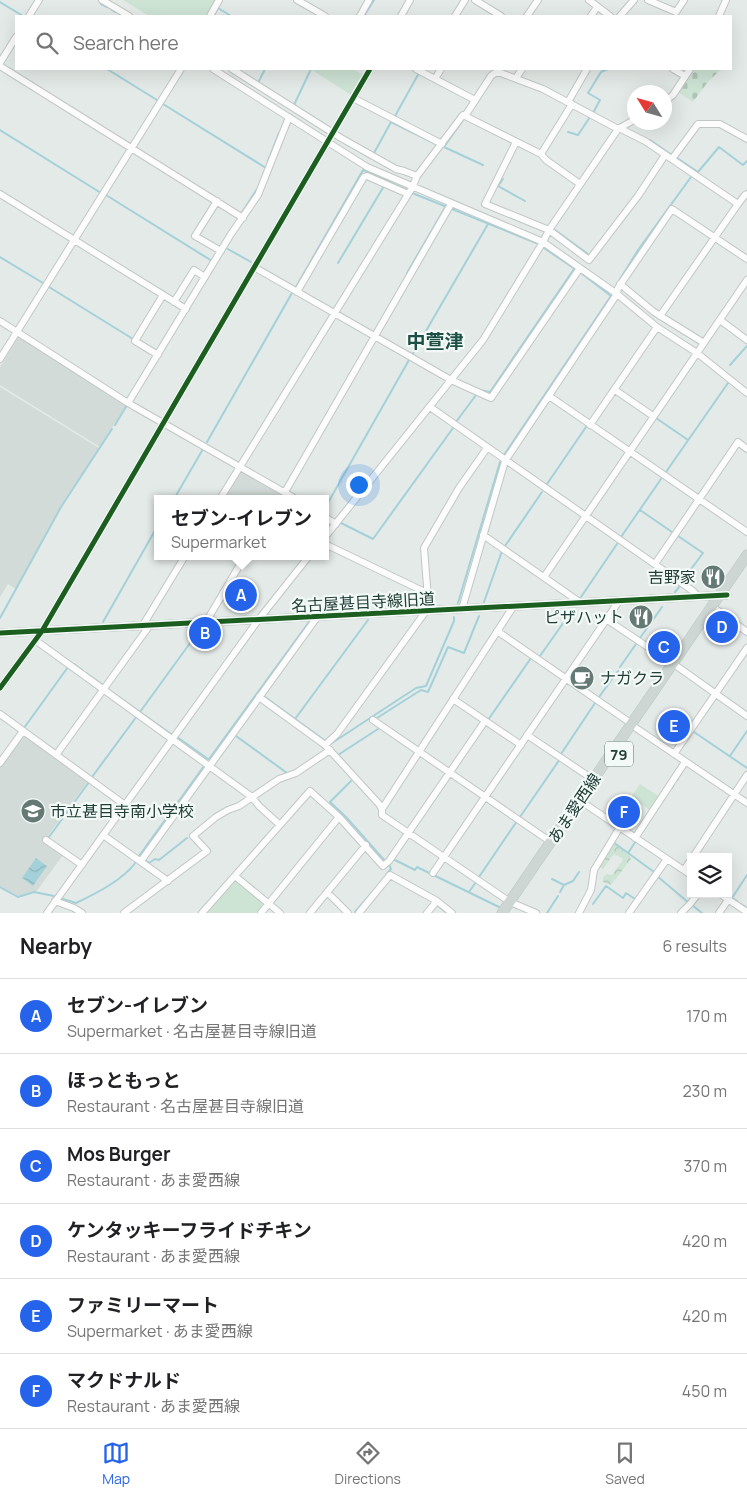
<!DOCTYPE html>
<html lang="en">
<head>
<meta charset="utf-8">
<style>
  :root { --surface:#fff; --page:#f6f6f6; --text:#202124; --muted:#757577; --line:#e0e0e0; --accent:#2563eb }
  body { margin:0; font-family:Manrope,"Noto Sans JP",sans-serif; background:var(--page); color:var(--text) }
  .controls { position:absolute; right:15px; bottom:15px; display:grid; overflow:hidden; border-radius:0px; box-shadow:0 5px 20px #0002 }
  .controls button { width:45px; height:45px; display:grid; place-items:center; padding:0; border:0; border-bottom:1px solid var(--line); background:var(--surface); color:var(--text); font:25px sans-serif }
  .compass { position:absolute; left:627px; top:85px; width:45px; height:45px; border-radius:50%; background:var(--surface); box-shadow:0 5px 20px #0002; rotate:307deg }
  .you { position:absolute; left:358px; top:484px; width:18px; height:18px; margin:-12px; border:4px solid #fff; border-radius:50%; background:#1a73e8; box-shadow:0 0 0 8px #1a73e833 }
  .badge { display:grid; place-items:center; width:32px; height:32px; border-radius:50%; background:var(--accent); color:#fff; font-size:16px; font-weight:700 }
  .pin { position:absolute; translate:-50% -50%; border:2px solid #fff; box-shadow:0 1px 5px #0006 }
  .popup { position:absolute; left:154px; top:495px; width:175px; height:65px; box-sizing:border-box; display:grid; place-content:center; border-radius:0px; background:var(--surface); filter:drop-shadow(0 1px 4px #0005); font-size:16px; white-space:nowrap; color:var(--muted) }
  .popup b { font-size:19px; color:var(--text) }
  .popup::after { content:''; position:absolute; left:50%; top:100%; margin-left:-10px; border:10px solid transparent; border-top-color:var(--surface) }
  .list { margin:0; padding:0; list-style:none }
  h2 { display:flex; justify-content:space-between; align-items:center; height:65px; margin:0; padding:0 20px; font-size:21px }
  h2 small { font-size:16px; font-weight:400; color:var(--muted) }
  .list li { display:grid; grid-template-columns:32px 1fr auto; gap:15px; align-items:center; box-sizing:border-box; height:75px; padding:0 20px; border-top:1px solid var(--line) }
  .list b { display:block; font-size:19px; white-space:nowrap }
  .list p { margin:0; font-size:16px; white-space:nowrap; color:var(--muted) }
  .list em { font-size:16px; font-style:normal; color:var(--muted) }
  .icon { flex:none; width:28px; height:28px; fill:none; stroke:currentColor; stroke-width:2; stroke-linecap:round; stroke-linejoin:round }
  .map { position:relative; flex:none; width:747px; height:913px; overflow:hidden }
  .search { position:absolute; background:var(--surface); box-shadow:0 5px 20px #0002; left:15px; right:15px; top:15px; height:55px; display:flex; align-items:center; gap:12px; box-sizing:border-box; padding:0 18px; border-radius:0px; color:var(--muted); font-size:19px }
  .sheet { height:515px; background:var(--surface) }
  nav { display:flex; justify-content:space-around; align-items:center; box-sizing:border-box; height:70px; border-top:1px solid var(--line); background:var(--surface); font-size:14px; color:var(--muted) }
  nav a { display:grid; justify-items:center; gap:2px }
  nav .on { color:var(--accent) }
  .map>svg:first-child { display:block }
</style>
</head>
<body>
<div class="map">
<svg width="747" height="913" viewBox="0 0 747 913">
  <defs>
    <pattern id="forest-crowns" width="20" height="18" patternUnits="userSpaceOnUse" patternTransform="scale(1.25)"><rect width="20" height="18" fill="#cde3d4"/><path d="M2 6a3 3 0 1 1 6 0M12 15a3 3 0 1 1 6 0" fill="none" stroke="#b0c4b7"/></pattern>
    <pattern id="cemetery-stones" width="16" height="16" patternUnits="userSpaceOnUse" patternTransform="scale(1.25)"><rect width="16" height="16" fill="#cde3d4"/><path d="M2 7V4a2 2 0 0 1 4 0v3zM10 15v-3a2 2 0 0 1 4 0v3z" fill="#b0c4b7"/></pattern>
    <pattern id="water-waves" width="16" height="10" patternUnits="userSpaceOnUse" patternTransform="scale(1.25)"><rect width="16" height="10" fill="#a4d1d9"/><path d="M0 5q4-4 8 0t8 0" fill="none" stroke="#8db4bb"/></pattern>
  </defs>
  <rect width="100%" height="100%" fill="#e4eae7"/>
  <path fill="#d2dbd7" d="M19 336 127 404 100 447 0 385V367Z
    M0 387 99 448 60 507 16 589 8 584 0 597Z
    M240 471 281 492 277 499H223Z
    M23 734 88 781 44 841 63 855 36 892 18 896 0 886V765Z"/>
  <path fill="url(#forest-crowns)" d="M614 844 630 856 631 859 611 885 603 882V877L607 874 612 875 623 860 622 858 614 854 603 869 599 867 611 845Z"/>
  <path fill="url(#cemetery-stones)" d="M694 69H721L707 83 693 102 678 92Z"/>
  <path fill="#cde3d4" d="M123 0H216L208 16H149Z
    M312 69H353L363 75 351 95 312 70Z
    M640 784 660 797 651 811 631 797Z
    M233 881H236L262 902V905L256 913H205Z"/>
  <path fill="url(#water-waves)" d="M36 858 47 866 33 886 22 878Z"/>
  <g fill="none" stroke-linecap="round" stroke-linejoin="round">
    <path stroke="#a4d1d9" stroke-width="2" d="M0 2 23 16
      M101 4 107 7
      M218 8 231 16
      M112 10 115 12
      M214 16 218 7
      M364 16 374 0
      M107 69 157 100
      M259 81 265 69
      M163 104 266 168
      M294 105 311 69
      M593 113 600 100 588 93 601 72 608 69
      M395 116 419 73
      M463 120 444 147 483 165
      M391 122 436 144
      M0 130 101 193
      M568 132 578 135 590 117
      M650 140 672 155
      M374 153 391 122
      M677 158 698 172 719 147 743 165 747 161
      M268 161 279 133
      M503 179 498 186 525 201
      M412 193 447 207
      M106 195 212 261
      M452 209 536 243
      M241 214 257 189
      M555 230 588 254
      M226 248 251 262
      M544 248 575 269
      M0 257 43 283
      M338 263 384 186
      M407 273 446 206
      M619 281 638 250 691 177
      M49 287 133 339
      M294 287H296L363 170 407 190
      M412 355 488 224
      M730 365 747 346
      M480 390 490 392 574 269
      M656 418 688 440
      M456 422 476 395
      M115 425 127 405
      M207 442 292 293
      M504 455 611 296 581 273
      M666 472 728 383
      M547 484 586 427
      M174 499 203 449
      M325 508 409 360
      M640 510 672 532
      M341 523 373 539 453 428
      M678 536 703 553 683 580
      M621 537 661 479
      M505 546 542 492
      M675 592 680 586
      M581 597 617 544
      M484 602 502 551
      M458 603 500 462
      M0 618 61 507 112 429
      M103 622 157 527
      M640 638 662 607
      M540 656 571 612
      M74 664 82 670
      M620 667 636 644
      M86 673 103 685
      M109 690 171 734
      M265 697 324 740
      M599 697 618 671
      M140 712 201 628
      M377 718 421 690 428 692 448 647 464 653 479 616
      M295 719 368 620
      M488 720 531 658
      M24 728 68 667
      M694 732 747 768
      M236 736 287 773
      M177 737 208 759
      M332 743 416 688 426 686 454 621V617
      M561 754 595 703
      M730 756 747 731
      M209 759 309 622
      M350 768 338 755 378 729
      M683 770 687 765
      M680 775 681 774
      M92 777 137 716
      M677 780 678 779
      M351 781 330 802 346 817 385 861
      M672 788 674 784
      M520 817 560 759
      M49 837 89 782
      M613 842 654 872
      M628 853 636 841
      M139 856 204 766
      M393 859 415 870 417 867 499 907
      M145 860 149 863 155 859 159 860 187 838
      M386 875 391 869 389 864
      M657 876 689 903
      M479 877 517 821
      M552 879 564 885
      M0 887 18 897 34 892 54 896
      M469 892 476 882
      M560 892 564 885 573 881 579 872
      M60 898 76 903C97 893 123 880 136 862
      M737 901 732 898 747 875
      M593 904 606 886 623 898 626 893 635 899
      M741 904 747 908
      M437 905 447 913
      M692 905 702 913
      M355 912 376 888
      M547 913 558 896"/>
    <defs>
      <path id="minor" d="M102 0 129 16
        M297 0 325 16
        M475 0 501 16
        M589 0 610 16
        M648 0 676 12 684 0
        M29 16 39 0
        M210 16 219 0
        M360 16 369 0
        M401 16 410 0
        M455 16 465 0
        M527 16 538 0
        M591 16 597 7
        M620 16 634 0
        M719 16 726 0
        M0 63 16 37
        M0 66 243 218
        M213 69 367 167 543 242 617 294 657 327 697 353 747 393
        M232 69 341 138 396 169 404 171 417 176
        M416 69 475 100
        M673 69 685 76
        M516 78 522 69
        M435 79 441 69
        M353 98 442 144
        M568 102 587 69
        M664 102 673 95 690 69
        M465 116 491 76 495 73H501L543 89 618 129
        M619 128 645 141 738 204
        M516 142 485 204 549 230 589 260 638 196 665 155
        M541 154 572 104
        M672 159 698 124H720L747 139
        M0 194 186 309
        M217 201 195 236 221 251
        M254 267 451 380 491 398 580 268
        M620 284 654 312 704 343
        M297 292 364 177 367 176 408 194
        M174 302 194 270 205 277
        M660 316 738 204 745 195 747 194
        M720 320 747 340
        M0 321 128 403 296 499
        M158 355 135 341 163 295
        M0 359 181 69
        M615 390 653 416
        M549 396 747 532
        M128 403 231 234 258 195 289 117
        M430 407 693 591 698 596
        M590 425 657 327
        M285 492 451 204
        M220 499 412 188 417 176 463 115 541 154 546 160 580 184
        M325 517 336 524
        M483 535 581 603
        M325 537 483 340 543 242 549 230 618 129 634 120
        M325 544 427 593
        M655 564 738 442 747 449
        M544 577 747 280
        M462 609 505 461 617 294 618 288 672 209 747 259
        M717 610 747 632
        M429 611 424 548 459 488 487 448
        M606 619 673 664
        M206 622 245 556
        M143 625 185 556
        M497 631 632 724
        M35 640 252 797 259 806 280 825
        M678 667 747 716
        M0 688 42 631 370 69
        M259 697 325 745 379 804 382 809V815L510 902 536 913
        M453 699 521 745
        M0 714 125 805
        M373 720 551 842
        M636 728 747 803
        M527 735 594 780
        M325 745 337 734 426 611
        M674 754 747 648
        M56 755 150 625
        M0 763 23 731
        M579 800 691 875
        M382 809 513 607
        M103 835 168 881
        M635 838 685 762
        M46 840 82 865
        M693 857 747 775
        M141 861 318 616
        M684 870 691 860
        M433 873 619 601
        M235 876 280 913
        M327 892 348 913
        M720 894 747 912
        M55 901 74 908 82 913
        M47 913 259 619 309 556
        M124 913 207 851 193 836 216 817 228 810 239 806 279 779 296 773 330 750
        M202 913 310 791 339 817 383 866 389 861 485 721
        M261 913 339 817
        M310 913 366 845
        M359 913 390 875 437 901 452 913
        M427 913 437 901
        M579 913 591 890 594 870 620 827
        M629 913 667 859
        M681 913 690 904 698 894
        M719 913 728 900"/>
      <path id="tertiary" d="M0 633 727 595"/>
      <path id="primary" d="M502 913 747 555"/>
    </defs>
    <use href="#minor" stroke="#c1c7c4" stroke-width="8"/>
    <use href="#tertiary" stroke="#c1c7c4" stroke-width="9"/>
    <use href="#primary" stroke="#bcc6c3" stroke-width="11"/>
    <use href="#minor" stroke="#fbfcfb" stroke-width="6"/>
    <use href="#tertiary" stroke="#fbfcfb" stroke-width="8"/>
    <use href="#primary" stroke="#cdd6d3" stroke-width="10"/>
    <defs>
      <path id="cycleway" d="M0 633 727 595
        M0 688 42 631 370 69"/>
    </defs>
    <use href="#cycleway" stroke="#f2f9f6" stroke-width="8"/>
    <use href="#cycleway" stroke="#1b5e20" stroke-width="5"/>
  </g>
  <defs>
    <symbol id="restaurant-disc" viewBox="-11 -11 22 22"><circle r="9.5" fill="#657a75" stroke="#f2f9f6"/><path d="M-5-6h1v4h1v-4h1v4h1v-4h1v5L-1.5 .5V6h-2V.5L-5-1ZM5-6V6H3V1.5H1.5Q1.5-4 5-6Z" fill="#fff"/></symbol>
    <symbol id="cafe-disc" viewBox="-11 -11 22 22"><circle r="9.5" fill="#657a75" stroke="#f2f9f6"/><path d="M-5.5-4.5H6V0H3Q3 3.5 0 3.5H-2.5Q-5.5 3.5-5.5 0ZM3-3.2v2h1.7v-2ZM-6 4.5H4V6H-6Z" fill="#fff"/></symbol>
    <symbol id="school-disc" viewBox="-11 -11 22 22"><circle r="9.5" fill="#657a75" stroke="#f2f9f6"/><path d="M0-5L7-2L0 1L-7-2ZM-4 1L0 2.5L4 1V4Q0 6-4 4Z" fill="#fff"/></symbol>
  </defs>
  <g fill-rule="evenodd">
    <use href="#restaurant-disc" x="699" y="563" width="28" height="28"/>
    <use href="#restaurant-disc" x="627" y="603" width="28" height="28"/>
    <use href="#cafe-disc" x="568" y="664" width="28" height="28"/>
    <use href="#school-disc" x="19" y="797" width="28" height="28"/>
  </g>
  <g text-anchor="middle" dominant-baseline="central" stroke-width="4.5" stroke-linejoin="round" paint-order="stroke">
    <rect fill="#f2f9f6" stroke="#607670" stroke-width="1" x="605" y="741.5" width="28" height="25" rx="4"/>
    <g font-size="15" font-weight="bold" fill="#213e37">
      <text x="619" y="754">79</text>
    </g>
    <g font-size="16" fill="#213e37" stroke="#f2f9f6" text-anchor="end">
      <text x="696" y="577">吉野家</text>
      <text x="624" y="617">ピザハット</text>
      <text x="600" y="678" text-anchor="start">ナガクラ</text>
      <text x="50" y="811" text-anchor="start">市立甚目寺南小学校</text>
    </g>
    <g font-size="16" fill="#213e37" stroke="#f2f9f6">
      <text transform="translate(363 602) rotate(-3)">名古屋甚目寺線旧道</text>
      <text transform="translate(574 808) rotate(-56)">あま愛西線</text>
    </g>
    <g font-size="19" font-weight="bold" fill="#1d5045" stroke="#f2f9f6">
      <text x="435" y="341">中萱津</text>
    </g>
  </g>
</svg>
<div class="controls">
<button><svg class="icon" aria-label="layers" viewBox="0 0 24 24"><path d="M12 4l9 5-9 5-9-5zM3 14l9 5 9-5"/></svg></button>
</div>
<svg class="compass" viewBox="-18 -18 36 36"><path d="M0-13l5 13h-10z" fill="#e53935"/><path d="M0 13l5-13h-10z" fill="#757577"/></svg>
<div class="you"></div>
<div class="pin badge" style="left:241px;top:595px">A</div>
<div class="popup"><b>セブン-イレブン</b>Supermarket</div>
<div class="pin badge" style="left:205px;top:633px">B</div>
<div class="pin badge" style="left:664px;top:647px">C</div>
<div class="pin badge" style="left:722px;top:627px">D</div>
<div class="pin badge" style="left:674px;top:726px">E</div>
<div class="pin badge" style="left:624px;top:812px">F</div>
<div class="search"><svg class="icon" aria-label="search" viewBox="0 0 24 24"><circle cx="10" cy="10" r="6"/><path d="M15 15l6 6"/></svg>Search here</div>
</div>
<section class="sheet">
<h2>Nearby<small>6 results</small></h2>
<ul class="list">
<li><span class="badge">A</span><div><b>セブン-イレブン</b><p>Supermarket · 名古屋甚目寺線旧道</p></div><em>170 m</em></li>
<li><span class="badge">B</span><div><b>ほっともっと</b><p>Restaurant · 名古屋甚目寺線旧道</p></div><em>230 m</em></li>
<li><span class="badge">C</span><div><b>Mos Burger</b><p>Restaurant · あま愛西線</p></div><em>370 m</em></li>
<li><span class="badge">D</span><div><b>ケンタッキーフライドチキン</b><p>Restaurant · あま愛西線</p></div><em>420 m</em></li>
<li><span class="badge">E</span><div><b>ファミリーマート</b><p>Supermarket · あま愛西線</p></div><em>420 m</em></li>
<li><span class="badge">F</span><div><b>マクドナルド</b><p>Restaurant · あま愛西線</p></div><em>450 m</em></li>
</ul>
</section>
<nav>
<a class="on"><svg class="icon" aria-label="map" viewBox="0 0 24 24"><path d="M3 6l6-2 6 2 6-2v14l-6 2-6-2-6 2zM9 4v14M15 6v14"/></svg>Map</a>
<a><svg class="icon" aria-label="directions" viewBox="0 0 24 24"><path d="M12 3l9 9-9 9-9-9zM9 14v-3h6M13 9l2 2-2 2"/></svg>Directions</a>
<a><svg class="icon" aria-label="saved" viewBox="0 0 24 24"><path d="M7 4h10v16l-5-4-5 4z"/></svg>Saved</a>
</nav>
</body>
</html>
